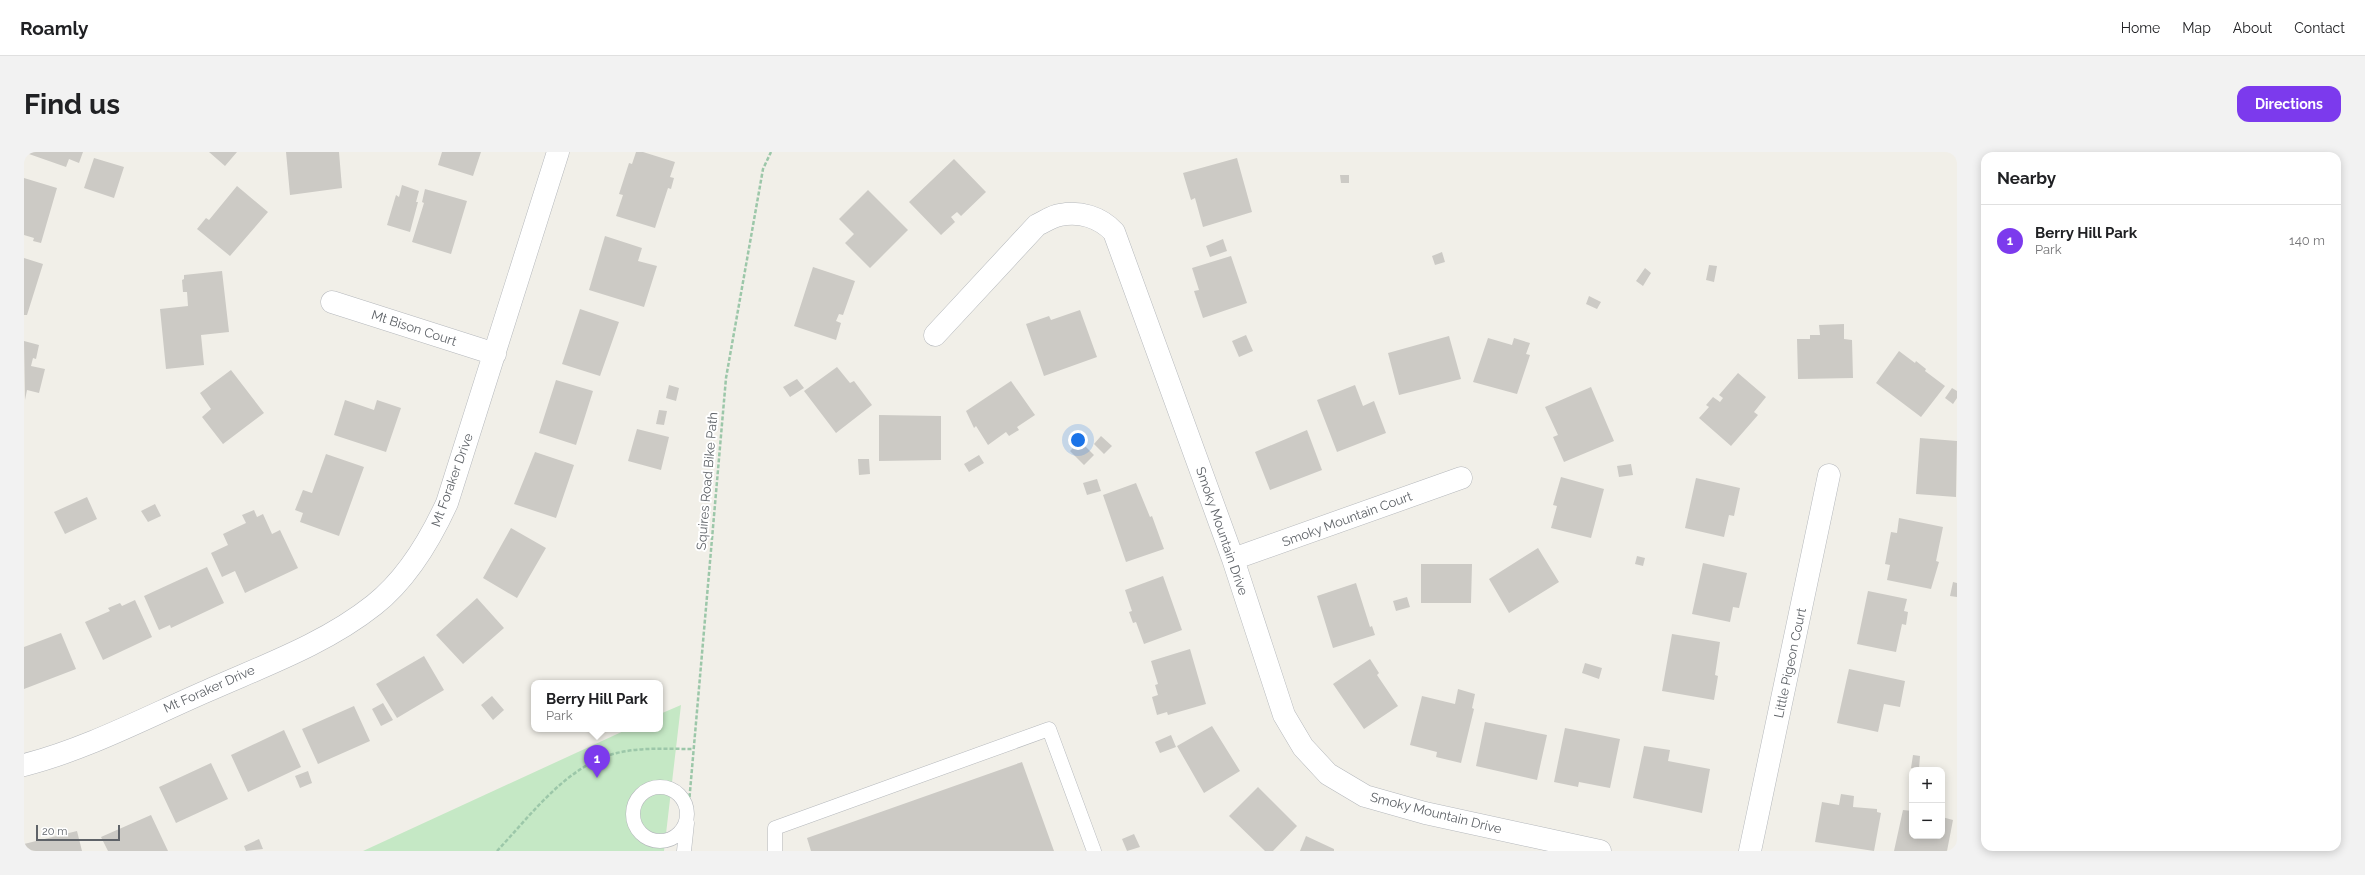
<!DOCTYPE html>
<html lang="en">
<head>
<meta charset="utf-8">
<style>
  :root { --surface:#fff; --page:#f2f2f2; --text:#202124; --muted:#757577; --line:#e0e0e0; --accent:#7c3aed }
  body { margin:0; font-family:Raleway,sans-serif; background:var(--page); color:var(--text) }
  .controls { position:absolute; right:12px; bottom:12px; display:grid; overflow:hidden; border-radius:8px; box-shadow:0 2px 10px #0003 }
  .controls button { width:36px; height:36px; display:grid; place-items:center; padding:0; border:0; border-bottom:1px solid var(--line); background:var(--surface); color:var(--text); font:20px sans-serif }
  .scale { position:absolute; left:12px; bottom:10px; width:84px; box-sizing:border-box; padding-left:4px; border:2px solid #5f6368; border-top:0; font-size:11px; line-height:14px; white-space:nowrap; color:#5f6368; -webkit-text-stroke:3px #fff; paint-order:stroke }
  .you { position:absolute; left:1054px; top:288px; width:14px; height:14px; margin:-10px; border:3px solid #fff; border-radius:50%; background:#1a73e8; box-shadow:0 0 0 6px #1a73e833 }
  .badge { display:grid; place-items:center; width:26px; height:26px; border-radius:50%; background:var(--accent); color:#fff; font-size:13px; font-weight:700 }
  .pin { position:absolute; translate:-50% -33px; filter:drop-shadow(0 1px 2px #0008) }
  .pin::after { content:''; position:absolute; top:21px; width:14px; height:12px; background:inherit; clip-path:polygon(0 0,100% 0,50% 100%) }
  .popup { position:absolute; left:507px; top:528px; width:132px; height:52px; box-sizing:border-box; display:grid; place-content:center; border-radius:8px; background:var(--surface); filter:drop-shadow(0 1px 3px #0005); font-size:13px; white-space:nowrap; color:var(--muted) }
  .popup b { font-size:15px; color:var(--text) }
  .popup::after { content:''; position:absolute; left:50%; top:100%; margin-left:-8px; border:8px solid transparent; border-top-color:var(--surface) }
  .list { margin:0; padding:0; list-style:none }
  h2 { display:flex; justify-content:space-between; align-items:center; height:52px; margin:0; padding:0 16px; font-size:17px }
  h2 small { font-size:13px; font-weight:400; color:var(--muted) }
  .list li { display:grid; grid-template-columns:26px 1fr auto; gap:12px; align-items:center; box-sizing:border-box; height:72px; padding:0 16px; border-top:1px solid var(--line) }
  .list b { display:block; font-size:15px; white-space:nowrap }
  .list p { margin:0; font-size:13px; white-space:nowrap; color:var(--muted) }
  .list em { font-size:13px; font-style:normal; color:var(--muted) }
  .map { position:relative; flex:none; width:1933px; height:699px; overflow:hidden; border-radius:12px }
  header { display:flex; align-items:center; gap:24px; box-sizing:border-box; height:56px; padding:0 20px; background:var(--surface); border-bottom:1px solid var(--line) }
  header strong { font-size:19px }
  nav { display:flex; gap:22px; margin-inline-start:auto; font-size:14px }
  .intro { display:flex; align-items:center; justify-content:space-between; box-sizing:border-box; height:96px; padding:0 24px }
  h1 { margin:0; font-size:28px }
  .button { padding:10px 18px; border-radius:12px; background:var(--accent); color:#fff; font-size:14px; font-weight:700 }
  main { display:flex; gap:24px; padding:0 24px }
  aside { flex:1; background:var(--surface); border-radius:12px; box-shadow:0 2px 10px #0003 }
  .map>svg:first-child { display:block }
</style>
</head>
<body>
<header>
<strong>Roamly</strong>
<nav><a>Home</a><a>Map</a><a>About</a><a>Contact</a></nav>
</header>
<div class="intro"><h1>Find us</h1><a class="button">Directions</a></div>
<main>
<div class="map">
<svg width="1933" height="699" viewBox="0 0 1933 699">
  <rect width="100%" height="100%" fill="#f1efe8"/>
  <path fill="#c5e8c5" d="M657 553 640 699H339L604 577H636V562Z"/>
  <path fill="#cccac5" d="M6 0H59L55 11 45 7 42 15 5 2Z
    M185 0H213L201 14Z
    M262 0H315L318 36 266 43Z
    M418 0H457L449 24 414 13Z
    M612 0H619L651 10 646 25 650 26 647 37 644 36 631 76 592 64 599 43 595 42 605 11 608 12Z
    M70 6 100 15 90 46 60 36Z
    M1213 6 1228 60 1179 75 1171 46 1167 48 1159 21Z
    M930 7 962 40 937 64 933 60 927 65 931 70 917 83 885 50Z
    M1316 23H1325V31H1317Z
    M0 26 33 36 17 91 9 89 10 86 0 83Z
    M378 33 395 39 392 50H394L386 80 363 73 372 43 375 45Z
    M213 34 244 60 206 104 173 77 182 66 185 68Z
    M401 37 443 49 427 102 388 90 400 51 398 50Z
    M844 38 884 78 846 116 821 91 830 82 815 67Z
    M581 84 618 96 614 109 633 114 620 155 565 138Z
    M1199 87 1203 99 1186 105 1182 94Z
    M1418 100 1421 110 1411 113 1408 104Z
    M1207 104 1223 151 1179 166 1170 139 1175 138 1168 116Z
    M0 106 19 112 3 163H0Z
    M1685 113 1693 114 1690 130 1682 128Z
    M789 115 831 129 819 163 815 162 812 169 817 171 812 188 770 174Z
    M1621 116 1627 121 1619 134 1612 129Z
    M198 119 205 180 177 183 180 213 142 217 136 157 164 154 163 140H159L158 128 160 127V123Z
    M1565 144 1577 150 1573 157 1562 152Z
    M556 157 595 170 576 224 538 212Z
    M1056 158 1073 205 1020 224 1002 172 1025 164 1027 168Z
    M1820 172V187L1828 188 1829 226 1774 227 1773 187H1786V183H1796L1795 173Z
    M1222 183 1229 199 1215 205 1208 189Z
    M1425 184 1437 227 1375 243 1364 201Z
    M1464 186 1488 193 1490 186 1506 191 1502 202 1506 203 1493 242 1449 230Z
    M0 189 15 193 12 207 9 206 7 214 21 217 15 241 3 238 1 248Z
    M1875 199 1891 211 1892 209 1902 217 1901 219 1921 234 1897 265 1852 231Z
    M813 215 826 231 830 229 848 253 812 281 780 239Z
    M207 218 240 261 199 292 178 265 187 257 176 241Z
    M1714 221 1742 245 1730 260 1734 263 1707 294 1675 266 1685 255 1682 253 1689 245 1696 250 1699 246 1695 243Z
    M773 227 780 236 766 245 759 235Z
    M532 228 569 239 552 293 515 281Z
    M987 229 1011 263 993 275 995 278 985 284 982 280 964 293 952 274 950 276 942 259Z
    M645 233 655 236 652 249 642 246Z
    M1331 233 1339 254 1350 249 1362 281 1313 300 1293 248Z
    M1567 235 1590 289 1540 310 1529 285 1534 283 1521 255Z
    M1928 236 1933 239V246L1929 252 1921 246Z
    M321 248 350 258 353 248 377 256 362 300 310 283Z
    M635 258 643 259 640 273 632 272Z
    M855 263 917 264V308L855 309Z
    M613 277 645 285 637 318 604 309Z
    M1283 278 1298 318 1246 338 1231 300Z
    M1077 284 1088 294 1080 302 1070 292Z
    M1896 286 1933 289 1932 345 1892 342Z
    M1056 289 1070 303 1060 313 1046 299Z
    M511 300 550 313 532 366 490 352Z
    M302 302 340 315 315 384 276 370 279 361 271 358 279 338 288 341Z
    M955 303 960 311 945 320 940 312Z
    M834 307H845L846 322 835 323Z
    M1607 312 1609 323 1595 325 1593 314Z
    M1537 325 1580 337 1567 386 1527 376 1533 354 1529 353Z
    M1672 326 1716 336 1710 364 1705 363 1700 385 1661 376Z
    M1073 327 1077 339 1063 343 1059 331Z
    M1112 331 1126 365 1128 364 1140 397 1102 410 1079 343Z
    M63 345 73 367 41 382 30 360Z
    M131 352 137 364 124 370 117 359Z
    M230 358 233 365 239 362 248 382 256 378 274 416 221 441 211 419 198 425 187 401 204 393 199 382 222 371 218 363Z
    M1875 366 1919 375 1912 409 1915 410 1907 437 1863 428 1866 413 1861 412 1867 380 1873 381Z
    M487 376 522 396 493 446 459 426Z
    M1514 396 1535 430 1485 461 1465 427Z
    M1613 404 1621 406 1619 414 1611 412Z
    M1679 411 1723 421 1715 456 1709 455 1706 470 1668 462Z
    M1397 412H1448L1447 451H1397Z
    M183 415 200 451 147 476 146 473 135 478 120 444Z
    M1139 424 1158 478 1120 492 1112 470 1109 471 1105 460 1108 459 1101 438Z
    M1929 430 1933 431V445L1926 444Z
    M1332 431 1346 475 1348 474 1351 483 1309 496 1293 444Z
    M1844 439 1883 447 1880 459 1884 460 1882 473 1878 472 1872 500 1833 492Z
    M1383 445 1386 455 1372 459 1369 449Z
    M453 446 480 476 439 512 412 483Z
    M111 448 128 485 79 508 61 470 86 459 84 456 96 451 98 454Z
    M37 481 52 517 0 537V495Z
    M1648 482 1696 490 1691 523 1694 524 1690 548 1638 539Z
    M1166 497 1182 552 1144 563 1143 560 1133 563 1128 545 1134 543 1131 533 1134 532 1127 509Z
    M400 504 420 538 373 566 352 532Z
    M1346 507 1355 521 1353 523 1374 554 1340 577 1309 532Z
    M1561 511 1578 516 1575 527 1558 521Z
    M1825 517 1881 529 1876 555 1860 552 1854 580 1813 571Z
    M1434 537 1451 542 1448 556 1450 557 1437 611 1412 605 1413 600 1386 593 1398 544 1431 552Z
    M468 544 480 558 469 568 457 553Z
    M359 551 369 568 357 574 348 557Z
    M330 554 346 589 294 612 278 577Z
    M1461 570 1523 583 1513 628 1452 614Z
    M1188 574 1216 619 1180 641 1153 594Z
    M1541 576 1596 587 1586 636 1555 630 1554 635 1530 630Z
    M260 578 277 615 224 640 207 603Z
    M1147 583 1152 595 1136 601 1131 590Z
    M1620 594 1646 598 1644 609 1686 617 1678 661 1609 646Z
    M1889 603 1896 604 1895 617 1887 616Z
    M998 610 1030 699H787L783 686Z
    M187 611 204 647 152 671 135 635Z
    M284 619 288 631 276 636 271 624Z
    M1234 635 1273 674 1249 699H1241L1205 664Z
    M1817 642 1830 644 1829 655 1853 657V660L1857 661 1850 699 1791 690 1798 650 1815 653Z
    M1879 658 1888 659V684H1918V665L1929 668 1923 699H1870Z
    M127 663 144 699H84L77 685Z
    M53 679 58 699H0V692Z
    M1110 682 1116 695 1103 699 1098 687Z
    M1282 684 1310 697V699H1276Z
    M235 687 239 697 222 699 220 694Z"/>
  <g fill="none" stroke-linecap="round" stroke-linejoin="round">
    <defs>
      <path id="lane" d="M609 662a27 27 0 1 1 54 0a27 27 0 1 1-54 0Z
        M660 699 663 671
        M751 699V676L1025 577 1070 699"/>
      <path id="street" d="M308 150 471 202
        M911 183 1013 73C1020 70 1028 64 1036 63 1056 59 1076 65 1090 80L1209 407 1260 563 1279 595 1304 622 1341 644 1401 661 1576 699
        M1209 407 1437 326
        M0 613C63 597 123 565 183 539 239 514 301 492 350 453 383 427 406 388 423 351L534 0
        M1726 699 1805 323"/>
    </defs>
    <use href="#lane" stroke="#b5b8bc" stroke-width="15"/>
    <use href="#street" stroke="#b5b8bc" stroke-width="23"/>
    <path stroke="#9cc7a9" stroke-width="2.5" stroke-dasharray="4 2" stroke-linecap="butt" d="M665 651 702 226 739 17 747 0
      M473 699C507 663 543 613 593 601 618 595 644 597 669 597"/>
    <use href="#lane" stroke="#fff" stroke-width="14"/>
    <use href="#street" stroke="#fff" stroke-width="22"/>
  </g>
  <g text-anchor="middle" dominant-baseline="central" stroke-width="4" stroke-linejoin="round" paint-order="stroke">
    <g font-size="13" fill="#5f6368" stroke="#fff">
      <text transform="translate(390 176) rotate(18)">Mt Bison Court</text>
      <text transform="translate(428 328) rotate(-70)">Mt Foraker Drive</text>
      <text transform="translate(683 329) rotate(-85)">Squires Road Bike Path</text>
      <text transform="translate(1323 367) rotate(-20)">Smoky Mountain Court</text>
      <text transform="translate(1198 379) rotate(71)">Smoky Mountain Drive</text>
      <text transform="translate(1766 511) rotate(-78)">Little Pigeon Court</text>
      <text transform="translate(185 537) rotate(-24)">Mt Foraker Drive</text>
      <text transform="translate(1412 661) rotate(14)">Smoky Mountain Drive</text>
    </g>
  </g>
</svg>
<div class="controls">
<button>+</button>
<button>−</button>
</div>
<div class="scale">20 m</div>
<div class="you"></div>
<div class="pin badge" style="left:573px;top:626px">1</div>
<div class="popup"><b>Berry Hill Park</b>Park</div>
</div>
<aside>
<h2>Nearby<small></small></h2>
<ul class="list">
<li><span class="badge">1</span><div><b>Berry Hill Park</b><p>Park</p></div><em>140 m</em></li>
</ul>
</aside>
</main>
</body>
</html>
